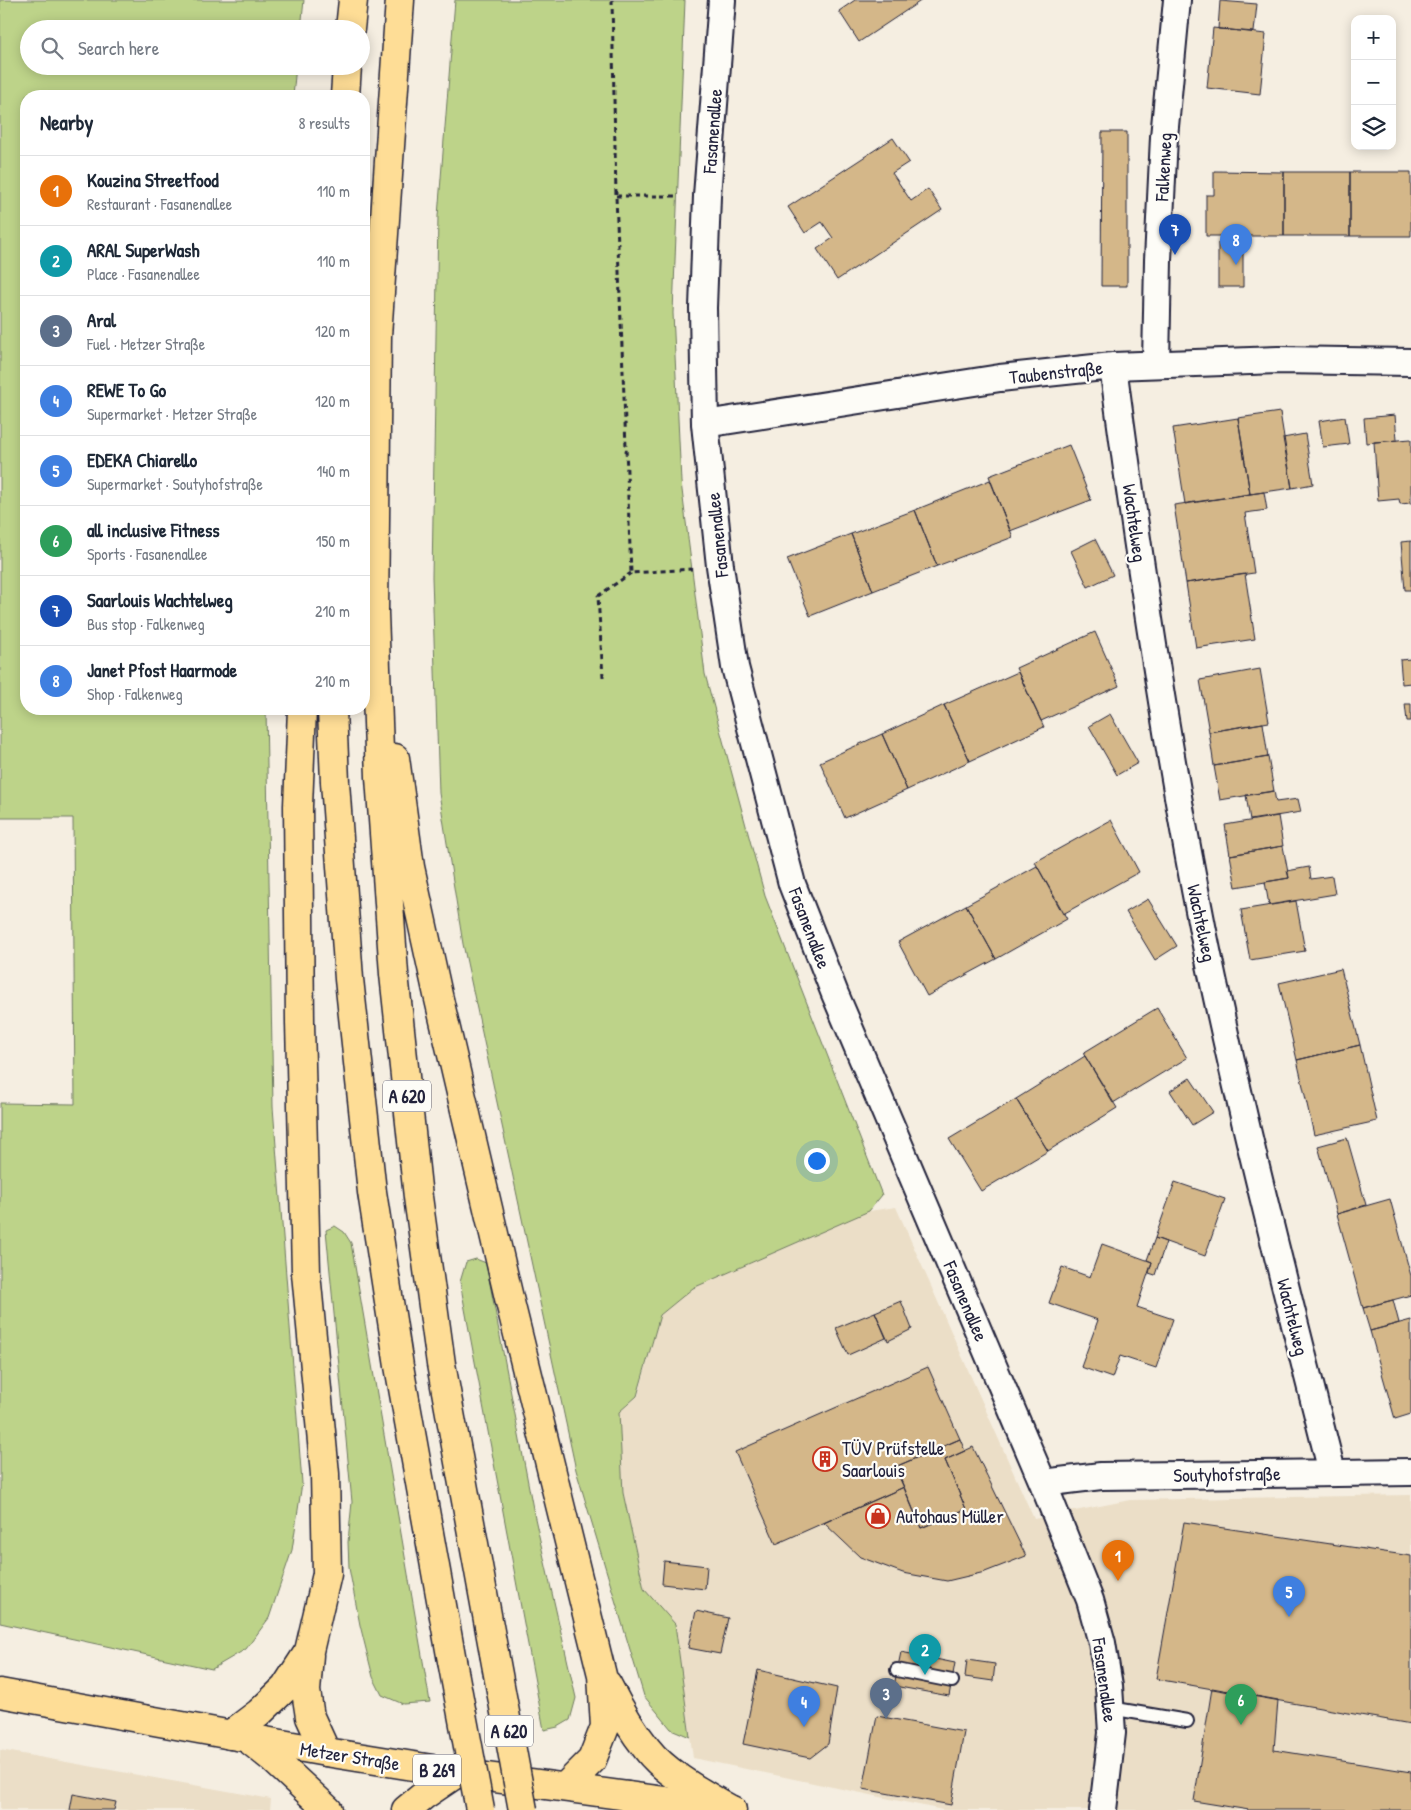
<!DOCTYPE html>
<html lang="en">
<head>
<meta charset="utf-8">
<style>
  :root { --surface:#fff; --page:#f2f2f3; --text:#1f2937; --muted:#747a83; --line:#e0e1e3; --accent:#2563eb }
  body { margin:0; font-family:"Patrick Hand",sans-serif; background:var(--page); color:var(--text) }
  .controls { position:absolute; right:15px; top:15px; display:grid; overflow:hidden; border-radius:10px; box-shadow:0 2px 12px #0003 }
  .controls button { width:45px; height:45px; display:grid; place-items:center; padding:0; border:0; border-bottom:1px solid var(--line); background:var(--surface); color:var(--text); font:25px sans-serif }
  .you { position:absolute; left:816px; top:1160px; width:18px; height:18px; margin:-12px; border:4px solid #fff; border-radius:50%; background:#1a73e8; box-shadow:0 0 0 8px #1a73e833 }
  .badge { display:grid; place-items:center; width:32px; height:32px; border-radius:50%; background:var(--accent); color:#fff; font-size:16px; font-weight:700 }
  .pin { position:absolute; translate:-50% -41px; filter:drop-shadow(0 1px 2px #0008) }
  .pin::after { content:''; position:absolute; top:26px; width:18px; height:15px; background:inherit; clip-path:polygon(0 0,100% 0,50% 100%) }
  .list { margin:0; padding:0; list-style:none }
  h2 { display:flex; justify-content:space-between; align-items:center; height:65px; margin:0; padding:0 20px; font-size:21px }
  h2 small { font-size:16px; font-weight:400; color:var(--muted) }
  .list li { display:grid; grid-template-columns:32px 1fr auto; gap:15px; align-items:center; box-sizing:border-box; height:70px; padding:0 20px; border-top:1px solid var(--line) }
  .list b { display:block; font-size:19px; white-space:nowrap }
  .list p { margin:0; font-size:16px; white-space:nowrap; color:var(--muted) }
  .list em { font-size:16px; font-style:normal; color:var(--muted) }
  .icon { flex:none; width:28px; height:28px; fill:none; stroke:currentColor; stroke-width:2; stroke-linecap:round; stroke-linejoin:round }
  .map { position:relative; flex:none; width:1411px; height:1810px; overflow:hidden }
  .search { position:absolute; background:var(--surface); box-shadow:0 2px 12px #0003; left:20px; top:20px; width:350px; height:55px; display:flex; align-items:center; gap:12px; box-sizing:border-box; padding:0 18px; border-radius:28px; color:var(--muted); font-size:19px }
  .panel { position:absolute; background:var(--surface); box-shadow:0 2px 12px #0003; left:20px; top:90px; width:350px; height:625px; border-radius:20px }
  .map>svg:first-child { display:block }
</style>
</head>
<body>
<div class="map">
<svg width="1411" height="1810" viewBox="0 0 1411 1810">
  <rect width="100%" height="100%" fill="#f5eee1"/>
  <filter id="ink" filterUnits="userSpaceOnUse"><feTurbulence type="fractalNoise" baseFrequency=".02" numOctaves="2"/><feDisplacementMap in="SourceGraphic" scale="10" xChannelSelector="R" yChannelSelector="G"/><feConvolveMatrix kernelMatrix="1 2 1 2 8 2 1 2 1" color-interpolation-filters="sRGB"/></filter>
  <g filter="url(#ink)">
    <path fill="#ebdec7" d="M896 1207 1034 1519 1130 1500 1411 1495V1810H943L693 1758 675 1624 644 1589 623 1493 619 1412 638 1396 660 1315 693 1288 869 1211Z
      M0 1750 271 1799 270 1810H0Z"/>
    <path fill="#bdd389" stroke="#707a62" d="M0 0H304L301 29H29V66H296L293 96H26V709H266L273 1107 302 1483 292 1550 269 1618 246 1649 212 1669 0 1623V1103L75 1104 73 818H0Z
      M455 0H685L673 313 681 482 705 674 765 896 882 1195 869 1211 693 1288 660 1315 637 1396 619 1412 623 1493 644 1589 675 1624 690 1737 671 1729 644 1696 576 1470 463 944 439 793 432 577 438 216Z
      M335 1226 344 1232 351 1243 430 1702 403 1704 382 1695 373 1677 360 1625 349 1568 348 1542 352 1502 326 1230Z
      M476 1259 486 1263 534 1514 576 1698 570 1720 558 1727 544 1730 460 1282 466 1262Z"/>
    <path fill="#d4b789" stroke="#22223b" d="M855 0H922L859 42 839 11Z
      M1220 1 1257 4 1254 32 1218 29Z
      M1213 28 1266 34 1260 94 1207 88Z
      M1102 132H1127V286H1101Z
      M893 138 909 162 892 173 911 201 928 189 942 210 837 280 817 249 833 238 822 222 805 233 788 207Z
      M1214 171 1284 172V236H1206V195H1214Z
      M1284 172H1350V236H1284Z
      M1350 172H1411V236H1350Z
      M1218 243H1243V287H1218Z
      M1280 412 1292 488 1250 494 1238 418Z
      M1395 415 1397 440 1366 443 1364 418Z
      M1345 417 1349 444 1323 447 1319 421Z
      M1238 418 1250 494 1185 504 1173 428Z
      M1305 434 1313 484 1292 488 1283 438Z
      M1411 439V503L1400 504 1399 499 1378 501 1374 442Z
      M1069 445 1091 500 1010 531 989 476Z
      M990 480 1013 537 937 566 915 510Z
      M1264 492 1267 510 1245 513 1254 573 1186 583 1174 505Z
      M915 510 937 566 873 591 851 534Z
      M851 534 873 591 810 616 787 559Z
      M1095 539 1113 575 1088 587 1071 551Z
      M1411 541V590H1405L1401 542Z
      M1245 574 1255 639 1196 648 1186 583Z
      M1095 632 1119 686 1041 721 1016 668Z
      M1411 659V683L1402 684 1400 660Z
      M1260 669 1269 722 1209 732 1200 680Z
      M1018 672 1044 727 970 761 944 705Z
      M1405 704H1411V721H1407Z
      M944 705 970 761 907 790 882 734Z
      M1110 714 1138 763 1117 775 1089 726Z
      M1263 723 1268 757 1214 766 1209 732Z
      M882 734 907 790 845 818 820 762Z
      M1268 757 1274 791 1220 800 1214 766Z
      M1274 791 1276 802 1298 799 1301 812 1250 820 1246 795Z
      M1278 816 1283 846 1230 855 1225 825Z
      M1111 820 1139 872 1063 914 1035 862Z
      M1283 846 1289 878 1236 887 1230 855Z
      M1037 866 1067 919 996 959 966 905Z
      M1309 867 1311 879 1332 876 1335 894 1269 905 1265 882 1289 878 1287 871Z
      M1148 899 1177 946 1155 960 1126 912Z
      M1296 901 1305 951 1250 960 1241 910Z
      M966 905 996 959 927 996 898 942Z
      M1341 969 1360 1045 1297 1060 1279 983Z
      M1157 1008 1187 1058 1113 1103 1083 1053Z
      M1360 1045 1377 1121 1314 1135 1297 1060Z
      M1085 1056 1117 1108 1048 1151 1016 1099Z
      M1190 1078 1213 1112 1192 1125 1170 1091Z
      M1016 1099 1048 1151 981 1191 949 1139Z
      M1347 1138 1366 1205 1337 1214 1318 1146Z
      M1175 1182 1225 1199 1205 1256 1155 1238Z
      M1390 1199 1411 1276V1295L1363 1308 1337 1214Z
      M1155 1238 1166 1242 1155 1275 1149 1273 1152 1262 1147 1260Z
      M1102 1244 1152 1262 1137 1307 1173 1319 1156 1368 1120 1356 1112 1378 1081 1367 1098 1320 1049 1303 1062 1267 1090 1277Z
      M1393 1300 1399 1323 1370 1331 1363 1308Z
      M901 1301 912 1329 888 1341 875 1312Z
      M875 1312 886 1338 848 1355 836 1328Z
      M1411 1320V1414L1395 1419 1370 1331Z
      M928 1367 960 1439 895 1467 904 1487 776 1544 735 1452Z
      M960 1439 965 1451 945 1460 966 1509 921 1528 895 1467Z
      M973 1447 1026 1556 985 1572 947 1581 903 1573 860 1557 824 1523 904 1487 921 1528 966 1509 945 1460Z
      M1184 1522 1411 1556V1724L1156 1679Z
      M664 1561 707 1566 705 1589 662 1584Z
      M696 1611 728 1618 720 1654 688 1648Z
      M901 1652 955 1663 949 1696 894 1686Z
      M967 1660 995 1664 993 1681 965 1677Z
      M758 1670 837 1688 828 1744 810 1758 743 1744Z
      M881 1695a8 8 0 1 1 16 0a8 8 0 1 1-16 0Z
      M1212 1688 1278 1700 1274 1750 1411 1772V1810H1249L1194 1801Z
      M877 1716 964 1732 951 1805 863 1789Z
      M73 1794 116 1802 114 1810H70Z"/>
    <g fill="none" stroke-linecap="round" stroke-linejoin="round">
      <defs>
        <path id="service" d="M897 1670 952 1681
          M1110 1708 1187 1721"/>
        <path id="minor" d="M722 0 707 196 703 308 705 424 720 566 735 667 792 884 835 994 1043 1483 1090 1600 1102 1643 1109 1686 1112 1733 1103 1810
          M1156 364 1158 260 1164 137 1177 0
          M1113 366C1138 555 1166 744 1203 931 1240 1113 1287 1292 1332 1472
          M705 424 1000 378 1113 366 1278 360 1411 362
          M1043 1483 1101 1476 1411 1472"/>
        <path id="primary" d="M0 1693 326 1752 457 1773 732 1810"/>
        <path id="motorway" d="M400 0 377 336 374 613 380 777 394 974 418 1197 441 1364 494 1653
          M350 29 353 0
          M345 96 347 66
          M332 709 335 782 349 979 372 1192 399 1366 452 1661
          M395 758 410 867 438 995 509 1298 602 1675 605 1727 592 1760 565 1787
          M309 1655 306 1691 310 1717 326 1752
          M607 1684C618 1706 631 1729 647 1749 666 1774 704 1794 731 1810
          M230 1735 259 1713 285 1688 309 1651 327 1574 325 1474 306 1273 300 1023 298 806 302 709
          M247 1738 272 1758 328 1810
          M627 1796 643 1810
          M406 1810 423 1796 457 1773"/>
      </defs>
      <use href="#service" stroke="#22223b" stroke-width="16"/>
      <use href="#minor" stroke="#22223b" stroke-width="30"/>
      <use href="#primary" stroke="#22223b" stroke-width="31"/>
      <use href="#motorway" stroke="#22223b" stroke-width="31"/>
      <path stroke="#22223b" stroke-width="3" stroke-dasharray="5 4" stroke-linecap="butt" d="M612 0 616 196 631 573 692 569
        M616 196H678
        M603 677 598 596 631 573"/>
      <use href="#service" stroke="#fdfcf7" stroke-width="12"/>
      <use href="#minor" stroke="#fdfcf7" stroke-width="26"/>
      <use href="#primary" stroke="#fedd96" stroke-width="28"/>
      <use href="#motorway" stroke="#fedd96" stroke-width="28"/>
      <defs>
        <path id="motorway-bridge" d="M494 1653 523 1810
          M452 1661 480 1810"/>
      </defs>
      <use href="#motorway-bridge" stroke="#22223b" stroke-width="31" stroke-linecap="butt"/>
      <use href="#motorway-bridge" stroke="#fedd96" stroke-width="28"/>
    </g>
  </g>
  <defs>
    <symbol id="building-ring" viewBox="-11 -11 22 22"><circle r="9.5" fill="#fdfcf7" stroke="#c8321e" stroke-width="1.5"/><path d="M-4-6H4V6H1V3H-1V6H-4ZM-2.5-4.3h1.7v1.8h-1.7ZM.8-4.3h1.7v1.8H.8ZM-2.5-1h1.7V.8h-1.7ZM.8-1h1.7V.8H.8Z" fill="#c8321e"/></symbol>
    <symbol id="shop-ring" viewBox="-11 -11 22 22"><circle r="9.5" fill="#fdfcf7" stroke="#c8321e" stroke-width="1.5"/><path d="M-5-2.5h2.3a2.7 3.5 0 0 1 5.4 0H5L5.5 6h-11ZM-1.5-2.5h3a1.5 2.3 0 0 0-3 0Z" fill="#c8321e"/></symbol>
  </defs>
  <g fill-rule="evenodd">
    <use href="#building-ring" x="811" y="1445" width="28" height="28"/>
    <use href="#shop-ring" x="864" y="1502" width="28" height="28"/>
  </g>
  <g text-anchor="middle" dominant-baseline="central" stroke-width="4.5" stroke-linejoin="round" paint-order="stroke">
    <g fill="#fdfcf7" stroke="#646373" stroke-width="1">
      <rect x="383" y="1080.5" width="48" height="31" rx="4"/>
      <rect x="485" y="1715.5" width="48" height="31" rx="4"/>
      <rect x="413" y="1754.5" width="48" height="31" rx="4"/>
    </g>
    <g font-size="18" font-weight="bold" fill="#22223b">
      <text x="407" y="1096">A 620</text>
      <text x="509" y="1731">A 620</text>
      <text x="437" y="1770">B 269</text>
    </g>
    <g font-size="19" fill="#22223b" stroke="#fdfcf7">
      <text transform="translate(712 131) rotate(-86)">Fasanenallee</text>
      <text transform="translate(1163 167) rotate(-87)">Falkenweg</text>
      <text transform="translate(1056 372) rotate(-6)">Taubenstraße</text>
      <text transform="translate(1135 523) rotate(82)">Wachtelweg</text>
      <text transform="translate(717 535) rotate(-96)">Fasanenallee</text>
      <text transform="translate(1202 923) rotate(78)">Wachtelweg</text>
      <text transform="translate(810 928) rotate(69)">Fasanenallee</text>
      <text transform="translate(966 1301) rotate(67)">Fasanenallee</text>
      <text transform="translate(1293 1317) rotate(76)">Wachtelweg</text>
      <text transform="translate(1227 1474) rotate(-1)">Soutyhofstraße</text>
      <text transform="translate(1105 1680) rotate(82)">Fasanenallee</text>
      <text transform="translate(350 1756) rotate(9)">Metzer Straße</text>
    </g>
    <g font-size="19" fill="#22223b" stroke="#fdfcf7" text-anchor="start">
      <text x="842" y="1448">TÜV Prüfstelle<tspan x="842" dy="22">Saarlouis</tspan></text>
      <text x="896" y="1516">Autohaus Müller</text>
    </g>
  </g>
</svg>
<div class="controls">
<button>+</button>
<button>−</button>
<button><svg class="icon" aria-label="layers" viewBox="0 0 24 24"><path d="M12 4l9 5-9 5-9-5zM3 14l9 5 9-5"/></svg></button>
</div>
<div class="you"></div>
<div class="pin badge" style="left:1118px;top:1581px;background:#e8710a">1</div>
<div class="pin badge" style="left:925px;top:1675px;background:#0f9aa8">2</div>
<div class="pin badge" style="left:886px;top:1719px;background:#5c6f8a">3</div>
<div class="pin badge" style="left:804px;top:1727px;background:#3f7fe0">4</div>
<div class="pin badge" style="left:1289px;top:1617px;background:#3f7fe0">5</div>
<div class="pin badge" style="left:1241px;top:1725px;background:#2e9e5b">6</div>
<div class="pin badge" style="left:1175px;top:255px;background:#1a4fb4">7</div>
<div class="pin badge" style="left:1236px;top:265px;background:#3f7fe0">8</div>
<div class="search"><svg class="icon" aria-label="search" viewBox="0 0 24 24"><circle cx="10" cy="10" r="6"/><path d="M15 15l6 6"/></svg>Search here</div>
<section class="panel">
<h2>Nearby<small>8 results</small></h2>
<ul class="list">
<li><span class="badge" style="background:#e8710a">1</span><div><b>Kouzina Streetfood</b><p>Restaurant · Fasanenallee</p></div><em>110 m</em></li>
<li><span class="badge" style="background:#0f9aa8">2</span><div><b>ARAL SuperWash</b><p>Place · Fasanenallee</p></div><em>110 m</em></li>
<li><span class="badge" style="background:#5c6f8a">3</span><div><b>Aral</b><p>Fuel · Metzer Straße</p></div><em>120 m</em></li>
<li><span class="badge" style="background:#3f7fe0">4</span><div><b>REWE To Go</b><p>Supermarket · Metzer Straße</p></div><em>120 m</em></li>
<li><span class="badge" style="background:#3f7fe0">5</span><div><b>EDEKA Chiarello</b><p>Supermarket · Soutyhofstraße</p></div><em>140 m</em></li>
<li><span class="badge" style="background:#2e9e5b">6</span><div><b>all inclusive Fitness</b><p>Sports · Fasanenallee</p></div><em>150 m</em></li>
<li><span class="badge" style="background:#1a4fb4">7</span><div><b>Saarlouis Wachtelweg</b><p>Bus stop · Falkenweg</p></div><em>210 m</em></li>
<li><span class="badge" style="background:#3f7fe0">8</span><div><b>Janet Pfost Haarmode</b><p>Shop · Falkenweg</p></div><em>210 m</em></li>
</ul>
</section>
</div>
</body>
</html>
